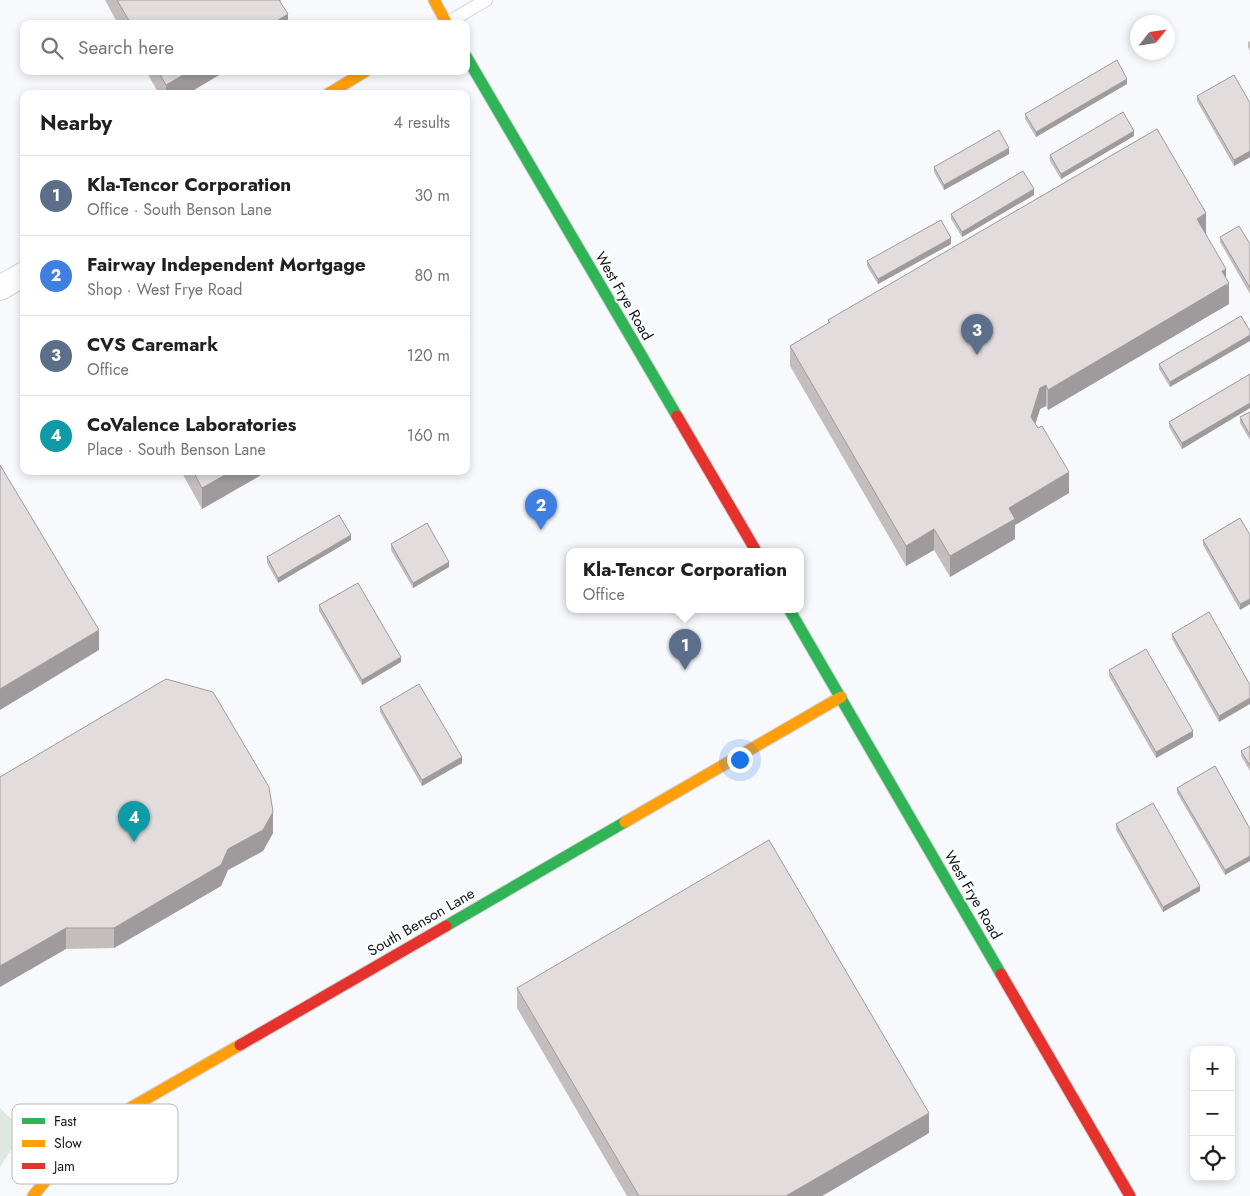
<!DOCTYPE html>
<html lang="en">
<head>
<meta charset="utf-8">
<style>
  :root { --surface:#fff; --page:#f6f6f6; --text:#202124; --muted:#757577; --line:#e0e0e0; --accent:#646668 }
  body { margin:0; font-family:Jost,sans-serif; background:var(--page); color:var(--text) }
  .controls { position:absolute; right:15px; bottom:15px; display:grid; overflow:hidden; border-radius:10px; box-shadow:0 2px 8px #0003 }
  .controls button { width:45px; height:45px; display:grid; place-items:center; padding:0; border:0; border-bottom:1px solid var(--line); background:var(--surface); color:var(--text); font:25px sans-serif }
  .compass { position:absolute; left:1130px; top:15px; width:45px; height:45px; border-radius:50%; background:var(--surface); box-shadow:0 2px 8px #0003; rotate:60deg }
  .you { position:absolute; left:739px; top:759px; width:18px; height:18px; margin:-12px; border:4px solid #fff; border-radius:50%; background:#1a73e8; box-shadow:0 0 0 8px #1a73e833 }
  .badge { display:grid; place-items:center; width:32px; height:32px; border-radius:50%; background:var(--accent); color:#fff; font-size:16px; font-weight:700 }
  .pin { position:absolute; translate:-50% -41px; filter:drop-shadow(0 1px 2px #0008) }
  .pin::after { content:''; position:absolute; top:26px; width:18px; height:15px; background:inherit; clip-path:polygon(0 0,100% 0,50% 100%) }
  .popup { position:absolute; left:566px; top:548px; width:238px; height:65px; box-sizing:border-box; display:grid; place-content:center; border-radius:10px; background:var(--surface); filter:drop-shadow(0 1px 4px #0005); font-size:16px; white-space:nowrap; color:var(--muted) }
  .popup b { font-size:19px; color:var(--text) }
  .popup::after { content:''; position:absolute; left:50%; top:100%; margin-left:-10px; border:10px solid transparent; border-top-color:var(--surface) }
  .list { margin:0; padding:0; list-style:none }
  h2 { display:flex; justify-content:space-between; align-items:center; height:65px; margin:0; padding:0 20px; font-size:21px }
  h2 small { font-size:16px; font-weight:400; color:var(--muted) }
  .list li { display:grid; grid-template-columns:32px 1fr auto; gap:15px; align-items:center; box-sizing:border-box; height:80px; padding:0 20px; border-top:1px solid var(--line) }
  .list b { display:block; font-size:19px; white-space:nowrap }
  .list p { margin:0; font-size:16px; white-space:nowrap; color:var(--muted) }
  .list em { font-size:16px; font-style:normal; color:var(--muted) }
  .icon { flex:none; width:28px; height:28px; fill:none; stroke:currentColor; stroke-width:2; stroke-linecap:round; stroke-linejoin:round }
  .map { position:relative; flex:none; width:1250px; height:1196px; overflow:hidden }
  .search { position:absolute; background:var(--surface); box-shadow:0 2px 8px #0003; left:20px; top:20px; width:450px; height:55px; display:flex; align-items:center; gap:12px; box-sizing:border-box; padding:0 18px; border-radius:10px; color:var(--muted); font-size:19px }
  .panel { position:absolute; background:var(--surface); box-shadow:0 2px 8px #0003; left:20px; top:90px; width:450px; height:385px; border-radius:10px }
  .map>svg:first-child { display:block }
</style>
</head>
<body>
<div class="map">
<svg width="1250" height="1196" viewBox="0 0 1250 1196">
  <rect width="100%" height="100%" fill="#f7f9fc"/>
  <path fill="#dee8e0" d="M0 1108 23 1131 0 1167Z"/>
  <g fill="none" stroke-linecap="round" stroke-linejoin="round">
    <defs>
      <path id="lane" d="M447 23 486 0"/>
      <path id="street" d="M0 288 24 274"/>
      <path id="fast" d="M466 56 677 416
        M789 609 1001 974
        M446 926 625 822"/>
      <path id="slow" d="M434 0 447 24
        M328 94 366 71
        M625 822 841 697
        M33 1196 70 1151 125 1111 240 1045"/>
      <path id="jam" d="M677 416 756 551
        M1001 974 1130 1196
        M240 1045 446 926"/>
    </defs>
    <use href="#lane" stroke="#d1d3d6" stroke-width="14"/>
    <use href="#street" stroke="#d1d3d6" stroke-width="26"/>
    <use href="#fast" stroke="#d1d3d6" stroke-width="13"/>
    <use href="#slow" stroke="#d1d3d6" stroke-width="13"/>
    <use href="#jam" stroke="#d1d3d6" stroke-width="13"/>
    <use href="#lane" stroke="#fefeff" stroke-width="12"/>
    <use href="#street" stroke="#fefeff" stroke-width="24"/>
    <use href="#fast" stroke="#30b455" stroke-width="11"/>
    <use href="#slow" stroke="#ff9f0a" stroke-width="11"/>
    <use href="#jam" stroke="#e5322d" stroke-width="11"/>
  </g>
  <path fill="#c3bdbe" d="M105 0H281V3L288 24H118Z
    M1250 41V51L1248 47V42Z
    M146 71H226L187 94H159Z
    M1127 84 1036 137 1025 119V114Z
    M1197 96 1250 103V157L1234 166 1197 101Z
    M1134 136 1061 179 1050 161V155Z
    M1009 154 944 190 934 172V167Z
    M1034 195 962 237 951 219V214Z
    M1206 234 1226 277 1229 304 1048 410 1046 406 1040 409 1035 424 1069 493 1015 525V539L950 577 934 550 906 566 790 366V346L828 323V320Z
    M1220 237 1250 244V294L1220 242Z
    M951 244 878 284 867 266V261Z
    M1241 316 1170 387 1159 369V364Z
    M1250 374V408L1182 449 1169 427V422Z
    M1250 412V440L1240 423V417Z
    M181 471H268L202 509Z
    M1240 518V610L1203 545V540Z
    M351 540 278 583 267 563V557Z
    M391 544 449 567 413 588 391 550Z
    M319 605 401 662 362 685 319 611Z
    M1172 634 1250 685 1219 722 1172 639Z
    M1109 670 1193 737 1156 758 1109 676Z
    M380 707 462 763 422 786 380 712Z
    M1250 746V771L1241 756V751Z
    M0 777 273 833 263 851 228 870 221 886 114 948 66 949Z
    M1177 788 1250 829 1225 875 1177 793Z
    M1116 824 1200 891 1163 912 1116 830Z
    M517 988 929 1133 822 1196H627L517 1008Z"/>
  <path fill="#9f9a9b" d="M288 14V24H272Z
    M190 71H226L187 94H166V85Z
    M1127 79V84L1036 137V132Z
    M1134 131V136L1061 179V174Z
    M1009 148V154L944 190V185Z
    M1250 151V157L1234 166V160Z
    M1034 189V195L962 237V232Z
    M1206 213V234L1197 240V219Z
    M951 238V244L878 284V279Z
    M1226 269V286L1229 283V304L1048 410V390Z
    M470 334V355L466 357V337Z
    M1250 335V341L1170 387V382Z
    M1046 385V406L1040 409 1031 438V417L1040 388Z
    M1250 403V408L1182 449V443Z
    M232 471H268L202 509V488Z
    M1069 472V493L1015 525V539L950 577V556L1009 508Z
    M934 529V550L906 566V546Z
    M351 535V540L278 583V578Z
    M449 562V567L413 588V583Z
    M1250 599V604L1240 610V604Z
    M99 630V650L0 710V689Z
    M401 657V662L362 685V680Z
    M1250 698V704L1219 722V716Z
    M1193 731V737L1156 758V752Z
    M462 757V763L422 786V780Z
    M273 812V833L263 851 228 870 221 886 114 948V928L228 849Z
    M1250 856V861L1225 875V870Z
    M1200 886V891L1163 912V907Z
    M66 928V949L0 987V966Z
    M929 1113V1133L822 1196H786Z"/>
  <path fill="#e3dcdd" stroke="#9f9a9b" d="M117 0H279L288 14 272 24H131Z
    M1117 60 1127 79 1036 132 1025 114Z
    M158 71H190L166 85Z
    M1234 75 1250 103V151L1234 160 1197 96Z
    M1123 112 1134 131 1061 174 1050 155Z
    M1157 129 1206 213 1197 219 1226 269 1222 271 1229 283 1048 390 1046 385 1040 388 1031 417 1038 428 1042 426 1069 472 1009 508 1015 519 950 556 934 529 906 546 790 346 830 322 828 320Z
    M999 130 1009 148 944 185 934 167Z
    M1023 171 1034 189 962 232 951 214Z
    M941 220 951 238 878 279 867 261Z
    M1239 226 1250 244V288L1220 237Z
    M1241 316 1250 331V335L1170 382 1159 364Z
    M466 327 470 334 466 337Z
    M1250 374V403L1182 443 1169 422Z
    M1250 412V435L1240 417Z
    M0 465 99 630 0 689Z
    M193 471H232L202 488Z
    M339 515 351 535 278 578 267 557Z
    M1240 518 1250 535V599L1240 604 1203 540Z
    M427 523 449 562 413 583 391 544Z
    M358 583 401 657 362 680 319 605Z
    M1209 612 1250 685V698L1219 716 1172 634Z
    M1146 649 1193 731 1156 752 1109 670Z
    M166 679 213 692 269 787 273 812 263 830 228 849 221 865 114 928H66L0 966V777Z
    M419 684 462 757 422 780 380 707Z
    M1250 746V766L1241 751Z
    M1215 766 1250 829V856L1225 870 1177 788Z
    M1153 803 1200 886 1163 907 1116 824Z
    M769 840 929 1113 786 1196H639L517 988Z"/>
  <g text-anchor="middle" dominant-baseline="central" stroke-width="4" stroke-linejoin="round" paint-order="stroke">
    <g font-size="15" fill="#151719" stroke="#fff">
      <text transform="translate(624 296) rotate(60)">West Frye Road</text>
      <text transform="translate(973 895) rotate(60)">West Frye Road</text>
      <text transform="translate(421 922) rotate(-30)">South Benson Lane</text>
    </g>
  </g>
  <rect x="12" y="1104" width="166" height="80" rx="8" fill="#fff" stroke="#b9b9ba" stroke-width="1"/>
  <rect x="22" y="1118" width="23" height="6" fill="#30b455"/>
  <rect x="22" y="1140" width="23" height="7" fill="#ff9f0a"/>
  <rect x="22" y="1163" width="23" height="6" fill="#e5322d"/>
  <g font-size="14" fill="#151719">
    <text x="54" y="1126">Fast</text>
    <text x="54" y="1148">Slow</text>
    <text x="54" y="1171">Jam</text>
  </g>
</svg>
<div class="controls">
<button>+</button>
<button>−</button>
<button><svg class="icon" aria-label="locate" viewBox="0 0 24 24"><circle cx="12" cy="12" r="6"/><path d="M12 2v4M12 18v4M2 12h4M18 12h4"/></svg></button>
</div>
<svg class="compass" viewBox="-18 -18 36 36"><path d="M0-13l5 13h-10z" fill="#e53935"/><path d="M0 13l5-13h-10z" fill="#757577"/></svg>
<div class="you"></div>
<div class="pin badge" style="left:685px;top:670px;background:#5c6f8a">1</div>
<div class="popup"><b>Kla-Tencor Corporation</b>Office</div>
<div class="pin badge" style="left:541px;top:530px;background:#3f7fe0">2</div>
<div class="pin badge" style="left:977px;top:355px;background:#5c6f8a">3</div>
<div class="pin badge" style="left:134px;top:842px;background:#0f9aa8">4</div>
<div class="search"><svg class="icon" aria-label="search" viewBox="0 0 24 24"><circle cx="10" cy="10" r="6"/><path d="M15 15l6 6"/></svg>Search here</div>
<section class="panel">
<h2>Nearby<small>4 results</small></h2>
<ul class="list">
<li><span class="badge" style="background:#5c6f8a">1</span><div><b>Kla-Tencor Corporation</b><p>Office · South Benson Lane</p></div><em>30 m</em></li>
<li><span class="badge" style="background:#3f7fe0">2</span><div><b>Fairway Independent Mortgage</b><p>Shop · West Frye Road</p></div><em>80 m</em></li>
<li><span class="badge" style="background:#5c6f8a">3</span><div><b>CVS Caremark</b><p>Office</p></div><em>120 m</em></li>
<li><span class="badge" style="background:#0f9aa8">4</span><div><b>CoValence Laboratories</b><p>Place · South Benson Lane</p></div><em>160 m</em></li>
</ul>
</section>
</div>
</body>
</html>
